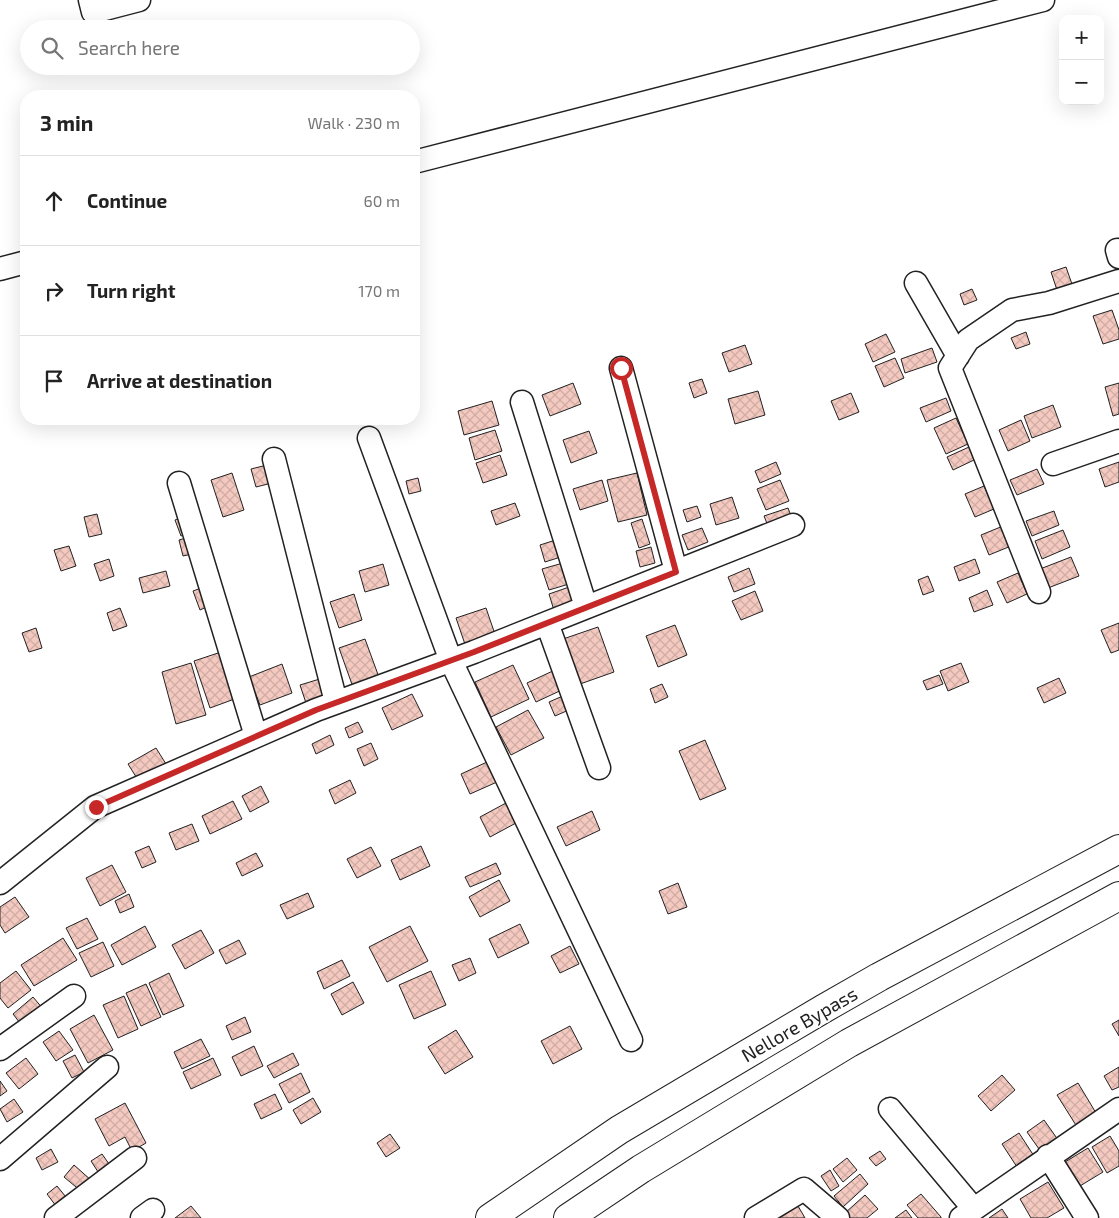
<!DOCTYPE html>
<html lang="en">
<head>
<meta charset="utf-8">
<style>
  :root { --surface:#fff; --page:#f2f2f2; --text:#222; --muted:#767676; --line:#e0e0e0 }
  body { margin:0; font-family:"Exo 2",sans-serif; background:var(--page); color:var(--text) }
  .controls { position:absolute; right:15px; top:15px; display:grid; overflow:hidden; border-radius:10px; box-shadow:0 5px 20px #0002 }
  .controls button { width:45px; height:45px; display:grid; place-items:center; padding:0; border:0; border-bottom:1px solid var(--line); background:var(--surface); color:var(--text); font:25px sans-serif }
  .stop { position:absolute; width:15px; height:15px; margin:-11px; border:4px solid #c62828; border-radius:50%; background:#fff }
  .stop.end { background:#c62828; border-color:#fff; box-shadow:0 1px 5px #0008 }
  .list { margin:0; padding:0; list-style:none }
  h2 { display:flex; justify-content:space-between; align-items:center; height:65px; margin:0; padding:0 20px; font-size:21px }
  h2 small { font-size:16px; font-weight:400; color:var(--muted) }
  .list li { display:grid; grid-template-columns:32px 1fr auto; gap:15px; align-items:center; box-sizing:border-box; height:90px; padding:0 20px; border-top:1px solid var(--line) }
  .list b { display:block; font-size:19px; white-space:nowrap }
  .list em { font-size:16px; font-style:normal; color:var(--muted) }
  .icon { flex:none; width:28px; height:28px; fill:none; stroke:currentColor; stroke-width:2; stroke-linecap:round; stroke-linejoin:round }
  .map { position:relative; flex:none; width:1119px; height:1218px; overflow:hidden }
  .search { position:absolute; background:var(--surface); box-shadow:0 5px 20px #0002; left:20px; top:20px; width:400px; height:55px; display:flex; align-items:center; gap:12px; box-sizing:border-box; padding:0 18px; border-radius:28px; color:var(--muted); font-size:19px }
  .panel { position:absolute; background:var(--surface); box-shadow:0 5px 20px #0002; left:20px; top:90px; width:400px; height:335px; border-radius:20px }
  .map>svg:first-child { display:block }
</style>
</head>
<body>
<div class="map">
<svg width="1119" height="1218" viewBox="0 0 1119 1218">
  <defs>
    <pattern id="building-cross-hatch" width="8" height="8" patternUnits="userSpaceOnUse" patternTransform="scale(1.25)"><rect width="8" height="8" fill="#f3c9c0"/><path d="M0 0l8 8M0 8l8-8" fill="none" stroke="#d0aca5"/></pattern>
  </defs>
  <rect width="100%" height="100%" fill="#fff"/>
  <path fill="url(#building-cross-hatch)" stroke="#222" d="M1066 267 1073 287 1058 293 1051 272Z
    M972 289 977 300 964 305 960 294Z
    M1112 310 1119 330V339L1103 344 1093 316Z
    M1026 332 1030 344 1016 349 1011 338Z
    M886 334 895 352 873 362 865 344Z
    M745 345 752 364 729 372 722 353Z
    M932 348 937 362 905 373 901 359Z
    M895 358 904 378 884 387 875 366Z
    M702 379 707 393 694 398 689 383Z
    M573 383 581 404 550 416 542 395Z
    M1119 383V414L1113 416 1105 387Z
    M758 391 765 415 735 424 728 399Z
    M851 393 859 412 839 420 831 401Z
    M946 398 951 411 926 422 920 408Z
    M492 401 499 425 464 435 458 411Z
    M1053 405 1061 427 1032 438 1024 416Z
    M956 418 968 444 946 454 934 428Z
    M1021 420 1030 441 1008 451 999 430Z
    M495 430 502 451 475 460 469 438Z
    M589 431 597 453 571 463 563 440Z
    M969 447 974 460 953 470 947 457Z
    M500 455 507 475 483 483 476 463Z
    M776 462 781 474 760 483 755 471Z
    M1119 462V482L1105 487 1099 469Z
    M267 465 272 483 256 487 251 469Z
    M1037 469 1044 484 1017 495 1010 480Z
    M232 473 244 510 223 517 211 480Z
    M637 473 647 515 618 522 607 480Z
    M418 478 421 491 409 494 406 481Z
    M602 480 608 501 580 510 573 489Z
    M780 480 789 501 766 510 757 489Z
    M984 486 994 509 975 517 965 494Z
    M732 497 739 518 716 525 710 504Z
    M515 503 520 516 496 525 491 511Z
    M697 506 701 517 687 522 683 510Z
    M788 508 796 529 773 538 764 516Z
    M1054 511 1059 525 1032 536 1026 521Z
    M97 514 102 534 89 537 84 517Z
    M185 516 191 533 181 536 175 520Z
    M642 519 650 544 639 548 631 523Z
    M1003 526 1011 546 989 555 981 535Z
    M702 528 708 542 688 550 682 535Z
    M1063 530 1070 547 1042 559 1035 541Z
    M193 536 197 553 183 556 179 540Z
    M562 538 567 555 545 562 540 545Z
    M69 546 76 566 61 571 54 550Z
    M651 547 655 563 640 567 636 551Z
    M1071 557 1079 576 1048 588 1040 569Z
    M109 559 114 576 100 581 94 564Z
    M975 559 980 573 959 581 954 567Z
    M563 563 569 584 549 590 542 569Z
    M383 564 389 585 365 592 359 571Z
    M749 568 755 584 734 592 728 577Z
    M166 571 170 586 143 593 139 578Z
    M1018 573 1027 594 1007 603 997 582Z
    M928 576 934 591 923 595 918 580Z
    M575 585 583 609 556 617 549 594Z
    M204 587 211 605 200 610 193 591Z
    M987 590 993 605 974 612 969 598Z
    M755 591 763 611 741 620 732 601Z
    M354 594 362 620 339 628 330 602Z
    M120 608 127 626 113 631 107 613Z
    M486 608 498 643 468 653 456 618Z
    M1119 623V650L1111 653 1101 630Z
    M675 625 687 655 658 667 646 636Z
    M598 627 614 672 580 684 563 639Z
    M36 628 42 648 29 652 22 633Z
    M365 639 380 680 354 690 339 648Z
    M224 651 240 697 210 708 194 661Z
    M191 663 206 715 176 724 162 672Z
    M961 663 969 682 948 691 940 671Z
    M282 664 292 693 260 705 249 677Z
    M513 665 529 699 491 717 475 682Z
    M557 669 566 688 536 702 527 683Z
    M939 675 943 684 927 690 923 681Z
    M323 678 329 696 306 703 300 685Z
    M1059 678 1066 693 1044 703 1037 688Z
    M662 684 668 697 655 703 650 689Z
    M412 694 423 716 392 730 382 708Z
    M565 695 571 709 555 716 549 702Z
    M528 710 544 738 511 755 496 727Z
    M358 722 363 732 349 738 345 728Z
    M330 735 334 745 316 754 312 744Z
    M705 740 726 789 700 800 679 751Z
    M371 743 378 759 364 766 357 749Z
    M156 748 166 764 138 780 128 764Z
    M487 762 497 782 470 794 461 774Z
    M350 780 356 793 335 804 329 790Z
    M261 786 269 802 250 812 242 796Z
    M233 801 242 819 210 834 202 816Z
    M506 803 516 823 490 837 480 817Z
    M592 811 600 830 566 846 557 827Z
    M192 824 199 841 176 850 169 833Z
    M149 846 156 862 142 868 135 852Z
    M421 846 430 866 400 880 391 860Z
    M371 847 381 866 357 878 347 859Z
    M256 853 263 866 242 876 236 863Z
    M496 863 501 874 470 887 465 877Z
    M112 865 126 892 100 906 86 878Z
    M499 880 510 901 480 917 469 897Z
    M678 883 687 907 668 914 659 891Z
    M308 893 314 907 287 919 280 905Z
    M129 894 134 907 120 913 115 901Z
    M15 897 29 917 5 933 0 925V907Z
    M87 918 98 939 77 949 66 928Z
    M520 924 529 943 498 958 489 939Z
    M145 926 156 947 122 965 111 945Z
    M410 926 428 961 387 982 369 947Z
    M201 930 214 953 185 969 172 945Z
    M63 938 77 960 34 986 21 965Z
    M239 940 246 954 226 964 219 950Z
    M103 942 114 966 91 977 79 953Z
    M570 946 579 964 560 973 551 956Z
    M470 958 476 973 459 981 452 965Z
    M342 960 350 976 324 989 317 972Z
    M16 971 31 990 8 1008 0 998V983Z
    M431 971 446 1005 414 1019 399 985Z
    M169 973 184 1006 163 1015 149 983Z
    M353 982 364 1003 342 1015 331 994Z
    M146 984 161 1017 141 1026 126 993Z
    M124 996 138 1029 118 1038 103 1005Z
    M33 997 44 1010 23 1027 13 1014Z
    M94 1015 113 1050 88 1063 70 1029Z
    M245 1017 251 1032 232 1040 226 1026Z
    M1119 1020V1036L1112 1024Z
    M570 1026 582 1049 553 1064 541 1041Z
    M456 1030 473 1057 445 1074 428 1047Z
    M59 1031 73 1050 56 1061 43 1042Z
    M201 1039 210 1056 182 1069 174 1052Z
    M254 1046 263 1066 241 1076 232 1057Z
    M293 1053 299 1065 274 1078 267 1066Z
    M75 1055 84 1072 72 1078 63 1061Z
    M26 1058 38 1074 19 1089 6 1073Z
    M213 1058 221 1075 191 1089 183 1072Z
    M1119 1067V1087L1112 1090 1104 1076Z
    M301 1073 310 1092 289 1103 279 1084Z
    M1002 1075 1015 1090 991 1111 978 1096Z
    M0 1081 7 1091 0 1096Z
    M1078 1083 1099 1118 1079 1130 1057 1095Z
    M275 1094 282 1109 261 1119 254 1104Z
    M313 1098 321 1112 301 1124 293 1110Z
    M14 1099 23 1112 7 1122 0 1109Z
    M125 1103 146 1143 132 1151 125 1137 109 1146 95 1119Z
    M1044 1120 1061 1144 1044 1156 1027 1132Z
    M1019 1133 1034 1156 1017 1167 1002 1144Z
    M390 1134 400 1148 386 1157 377 1143Z
    M1110 1136 1119 1151V1166L1107 1173 1092 1147Z
    M1088 1148 1103 1172 1075 1189 1060 1165Z
    M51 1149 58 1162 42 1170 36 1158Z
    M880 1151 886 1159 876 1166 869 1158Z
    M102 1154 114 1171 102 1178 91 1161Z
    M847 1158 857 1170 843 1182 833 1169Z
    M74 1165 92 1181 82 1192 64 1177Z
    M830 1170 839 1186 831 1191 821 1176Z
    M860 1174 868 1184 843 1207 834 1196Z
    M1048 1182 1064 1208 1047 1218H1031L1020 1199Z
    M57 1186 70 1202 59 1210 47 1194Z
    M921 1194 941 1217V1218H918L907 1205Z
    M865 1195 878 1209 867 1218H850L845 1213Z
    M191 1206 201 1218H175Z
    M798 1206 805 1218H779Z
    M1002 1209 1008 1218H989Z
    M906 1210 912 1218H895Z"/>
  <g fill="none" stroke-linecap="round" stroke-linejoin="round">
    <defs>
      <path id="minor" d="M90 0 93 12 139 0
        M414 162 1043 0
        M1117 250 1119 257
        M0 269 26 262
        M916 283 958 356
        M621 368 676 571
        M522 402 586 607
        M369 438 451 661 631 1040
        M274 459 336 702
        M1053 464 1119 441
        M179 483 256 736
        M1039 592 950 368 968 340 1012 310 1049 303 1119 281
        M547 623 599 768
        M0 883 95 807 316 710 474 652 793 525
        M0 1049 74 996
        M890 1109 973 1208
        M1048 1156 1087 1218
        M0 1159 107 1067
        M56 1218 135 1158
        M142 1218 153 1210
        M756 1218 804 1189 838 1218
        M961 1218 1119 1109"/>
      <path id="trunk" d="M490 1218 619 1130 823 1009 879 977 1119 849
        M568 1218 641 1169 849 1043 1119 896"/>
    </defs>
    <use href="#minor" stroke="#222" stroke-width="25"/>
    <use href="#trunk" stroke="#222" stroke-width="30"/>
    <use href="#minor" stroke="#fff" stroke-width="22"/>
    <use href="#trunk" stroke="#fff" stroke-width="28"/>
  </g>
  <g fill="none" stroke-linecap="round" stroke-linejoin="round">
    <path stroke="#c62828" stroke-width="6" d="M96 807 316 710 474 652 676 572 621 368"/>
  </g>
  <g text-anchor="middle" dominant-baseline="central" stroke-width="4" stroke-linejoin="round" paint-order="stroke">
    <g font-size="19" fill="#222" stroke="#fff">
      <text transform="translate(799 1024) rotate(-30)">Nellore Bypass</text>
    </g>
  </g>
</svg>
<div class="controls">
<button>+</button>
<button>−</button>
</div>
<div class="stop" style="left:621px;top:368px"></div>
<div class="stop end" style="left:96px;top:807px"></div>
<div class="search"><svg class="icon" aria-label="search" viewBox="0 0 24 24"><circle cx="10" cy="10" r="6"/><path d="M15 15l6 6"/></svg>Search here</div>
<section class="panel">
<h2>3 min<small>Walk · 230 m</small></h2>
<ul class="list">
<li><svg class="icon" aria-label="ahead" viewBox="0 0 24 24"><path d="M12 20V5M6 11l6-6 6 6"/></svg><div><b>Continue</b></div><em>60 m</em></li>
<li><svg class="icon" aria-label="right" viewBox="0 0 24 24"><path d="M7 20v-9h11M14 6l5 5-5 5"/></svg><div><b>Turn right</b></div><em>170 m</em></li>
<li><svg class="icon" aria-label="arrive" viewBox="0 0 24 24"><path d="M6 21V4h12l-3 4 3 4H6"/></svg><div><b>Arrive at destination</b></div></li>
</ul>
</section>
</div>
</body>
</html>
